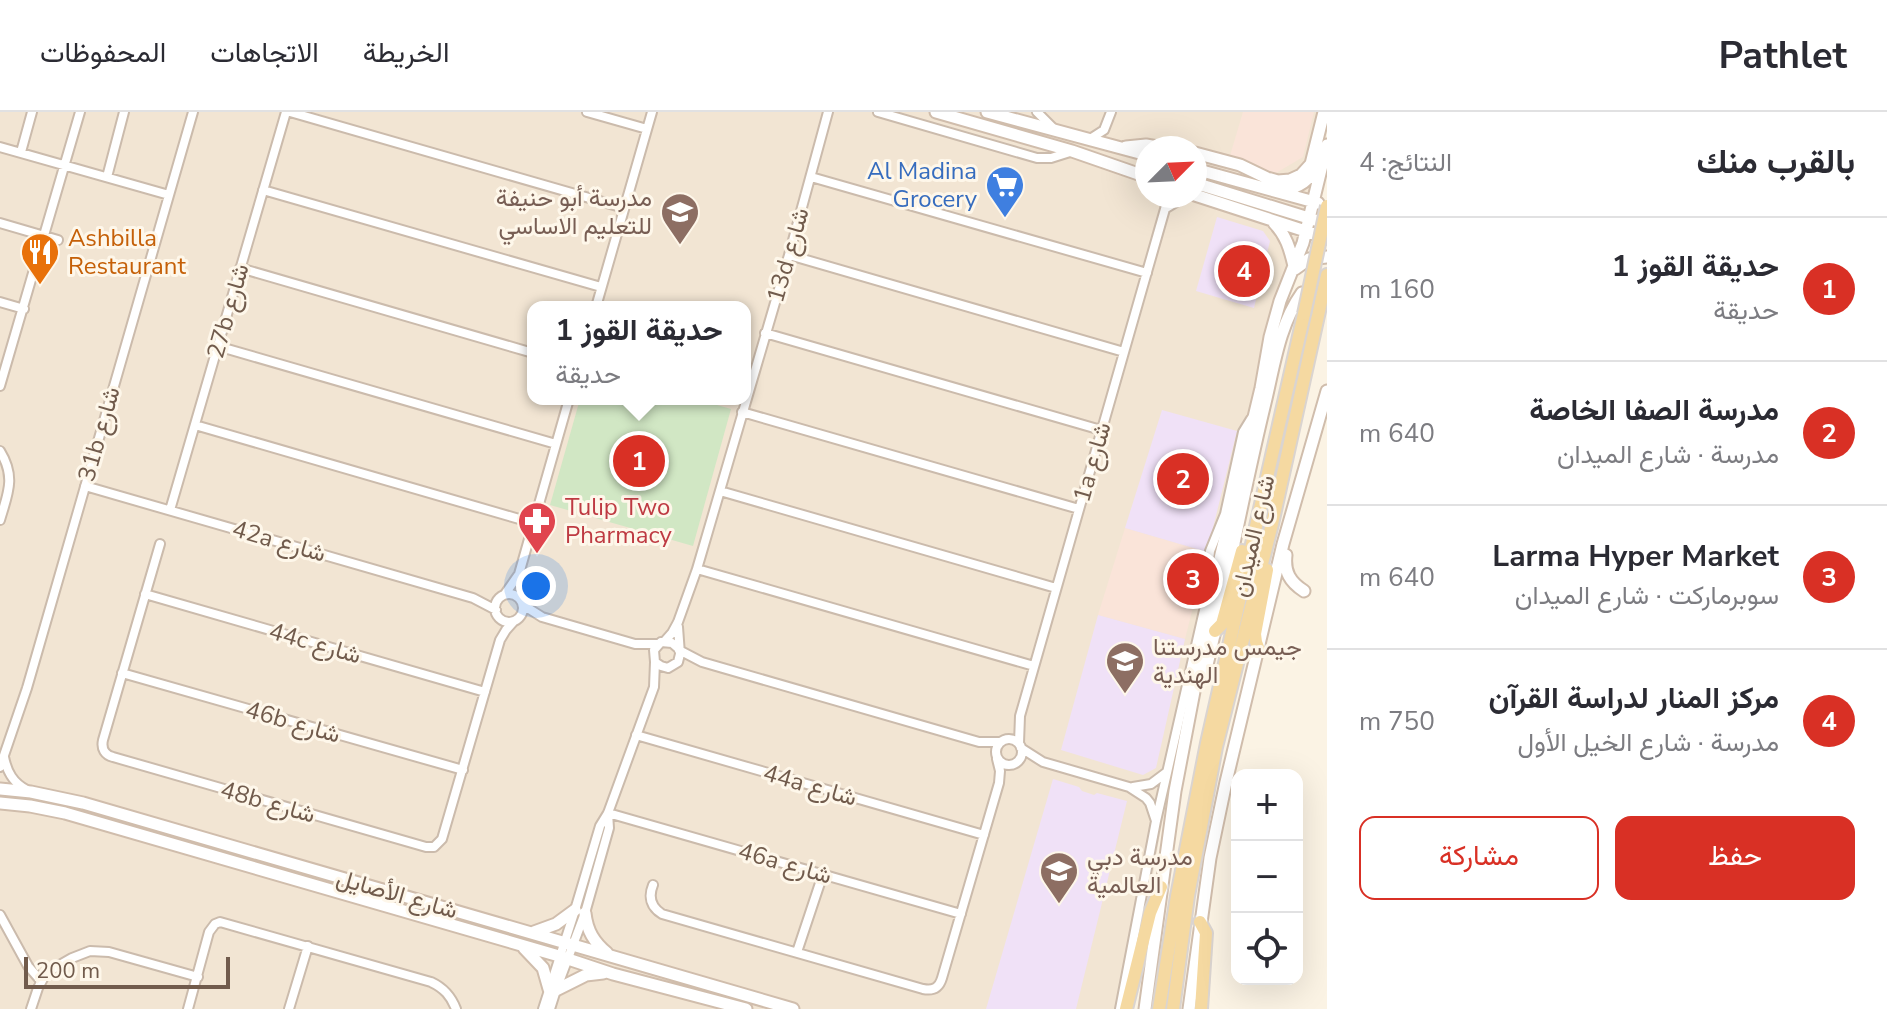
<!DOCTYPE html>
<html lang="ar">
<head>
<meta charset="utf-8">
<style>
  :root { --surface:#fff; --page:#f7f7f7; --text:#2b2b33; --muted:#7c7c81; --line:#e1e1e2; --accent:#d93025 }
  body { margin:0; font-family:"Nunito Sans",Vazirmatn,sans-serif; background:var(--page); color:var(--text); direction:rtl }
  .controls { position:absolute; right:24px; bottom:24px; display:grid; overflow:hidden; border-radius:16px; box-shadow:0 8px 32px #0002 }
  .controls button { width:72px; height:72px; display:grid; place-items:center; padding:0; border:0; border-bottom:2px solid var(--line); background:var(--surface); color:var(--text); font:40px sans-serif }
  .compass { position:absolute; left:1135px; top:24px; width:72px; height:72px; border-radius:50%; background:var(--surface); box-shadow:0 8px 32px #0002; rotate:66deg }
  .scale { position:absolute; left:24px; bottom:20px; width:206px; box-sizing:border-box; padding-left:8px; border:4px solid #715b4c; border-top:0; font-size:22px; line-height:28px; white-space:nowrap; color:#715b4c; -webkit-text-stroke:6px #fef7ea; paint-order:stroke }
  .you { position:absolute; left:536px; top:474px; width:28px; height:28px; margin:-20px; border:6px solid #fff; border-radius:50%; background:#1a73e8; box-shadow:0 0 0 12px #1a73e833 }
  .badge { display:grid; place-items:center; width:52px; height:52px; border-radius:50%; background:var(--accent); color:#fff; font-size:26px; font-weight:700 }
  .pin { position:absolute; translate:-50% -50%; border:4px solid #fff; box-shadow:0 2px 8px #0006 }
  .popup { position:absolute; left:527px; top:189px; width:224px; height:104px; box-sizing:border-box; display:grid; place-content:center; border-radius:16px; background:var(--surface); filter:drop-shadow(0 2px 6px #0005); font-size:26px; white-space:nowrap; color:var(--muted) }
  .popup b { font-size:30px; color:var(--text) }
  .popup::after { content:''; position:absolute; left:50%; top:100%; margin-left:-16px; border:16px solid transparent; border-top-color:var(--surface) }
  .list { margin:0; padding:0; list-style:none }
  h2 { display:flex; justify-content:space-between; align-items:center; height:104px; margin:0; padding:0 32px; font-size:34px }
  h2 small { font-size:26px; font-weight:400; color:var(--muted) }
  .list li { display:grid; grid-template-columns:52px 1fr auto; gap:24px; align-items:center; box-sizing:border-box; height:144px; padding:0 32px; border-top:2px solid var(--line) }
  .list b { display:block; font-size:30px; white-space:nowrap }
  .list p { margin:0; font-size:26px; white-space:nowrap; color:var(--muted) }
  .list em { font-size:26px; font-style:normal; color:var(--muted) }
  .actions { display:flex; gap:16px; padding:24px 32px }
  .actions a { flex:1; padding:18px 0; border:2px solid var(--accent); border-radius:16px; text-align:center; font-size:28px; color:var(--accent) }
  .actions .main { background:var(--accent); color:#fff }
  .icon { flex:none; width:44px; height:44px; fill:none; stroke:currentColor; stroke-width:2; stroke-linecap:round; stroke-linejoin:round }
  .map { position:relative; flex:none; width:1327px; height:897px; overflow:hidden; direction:ltr }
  header { display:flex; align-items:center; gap:48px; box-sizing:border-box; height:112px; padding:0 40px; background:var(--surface); border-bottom:2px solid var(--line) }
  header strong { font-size:38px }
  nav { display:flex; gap:44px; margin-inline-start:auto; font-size:28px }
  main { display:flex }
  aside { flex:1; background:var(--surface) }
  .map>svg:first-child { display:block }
</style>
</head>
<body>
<header>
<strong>Pathlet</strong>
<nav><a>الخريطة</a><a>الاتجاهات</a><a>المحفوظات</a></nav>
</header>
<main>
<aside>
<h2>بالقرب منك<small>النتائج: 4</small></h2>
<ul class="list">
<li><span class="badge">1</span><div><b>حديقة القوز 1</b><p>حديقة</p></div><em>160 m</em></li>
<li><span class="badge">2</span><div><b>مدرسة الصفا الخاصة</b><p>مدرسة · شارع الميدان</p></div><em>640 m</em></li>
<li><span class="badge">3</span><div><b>Larma Hyper Market</b><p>سوبرماركت · شارع الميدان</p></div><em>640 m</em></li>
<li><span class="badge">4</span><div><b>مركز المنار لدراسة القرآن</b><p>مدرسة · شارع الخيل الأول</p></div><em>750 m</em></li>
</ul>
<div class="actions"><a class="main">حفظ</a><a>مشاركة</a></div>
</aside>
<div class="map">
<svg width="1327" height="897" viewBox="0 0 1327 897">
  <rect width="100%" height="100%" fill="#fbf3e4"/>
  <path fill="#f2e5d3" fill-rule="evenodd" d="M0 0H1327V12L1324 27 1297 128 1276 196 1182 620 1160 722 1143 821 1134 897H0ZM1147 36H1195V84H1147ZM533 195H745V287H533Z"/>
  <path fill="#fae4d9" d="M1243 0H1314L1303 45 1276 61 1229 47Z
    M1125 416 1207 440 1185 527 1098 503Z"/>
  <path fill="#f0e1f7" d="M1217 105 1263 119 1270 129 1254 196 1196 179Z
    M1162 298 1237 319 1207 440 1125 416Z
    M1098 503 1185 527 1156 656 1143 663 1061 638Z
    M1053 667 1079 675 1082 679 1094 683 1097 681 1127 689 1076 897H986Z"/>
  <path fill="#d1e7c4" d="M580 287H696L731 297 693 434 550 393Z"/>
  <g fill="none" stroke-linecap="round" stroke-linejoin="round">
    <defs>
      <path id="street" d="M290 0 624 96
        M587 0 647 17
        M878 0 1037 46H1051L1070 40
        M1037 0 1056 19
        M1090 27 1104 18 1111 0
        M0 35 169 83
        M21 40 32 0
        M107 65 124 0
        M811 65 1147 161
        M263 78 601 175
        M1166 96 1186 84
        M0 111 58 128
        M789 143 1124 240
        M240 156 533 241
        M0 190 24 197
        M596 195 652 0
        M765 221 1101 318
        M217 234 556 332
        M0 274 80 0
        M742 300 1079 397
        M195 313 533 411
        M0 339C16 365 8 381 0 408
        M85 374 473 486 496 498
        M720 379 1056 476
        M170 398 286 0
        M160 432 103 628C101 637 105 643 113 645L426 735H434L442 727 500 528 506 518 514 509
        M697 457 1034 554
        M145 482 485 580
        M505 482 519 462 569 287
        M495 496a14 14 0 1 1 28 0a14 14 0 1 1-28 0Z
        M523 493 542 505 635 532H659
        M678 515 680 542 678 550 668 556 661 554 655 550 654 538 661 530 672 531 679 537
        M664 530 672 521 678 510 697 457 789 143 828 0
        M679 538 702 550 979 630H999
        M122 561 463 658
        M636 623 984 723
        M996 640a13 13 0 1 1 26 0a13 13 0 1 1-26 0Z
        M1019 631 1020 604 1167 90 1165 84
        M1021 636 1043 650 1129 675 1146 686 1150 691 1156 709
        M4 645C7 660 13 671 27 678
        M0 655 27 576 193 0
        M1133 675 1151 672 1167 660
        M608 701 961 802
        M653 773C648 785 651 795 662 802L923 877C933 879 939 876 942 866L999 671 1000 659 997 647
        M0 803 28 854 41 869
        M797 840 823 762
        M31 897 38 876 45 863 51 858 72 846 90 839 109 840 198 865
        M188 897 209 820 215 812 220 810 431 870C444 876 451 884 456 897
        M289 897 308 834
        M543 897 575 798 600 714 608 701 654 575 655 550
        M550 897 556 878 585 801 609 716 608 701
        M1120 897 1156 709 1205 494 1210 439 1225 402 1243 320 1251 307"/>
      <path id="secondary" d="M936 0 1072 39 1147 65
        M987 0 1147 43
        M1126 35 1146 33 1164 36
        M1195 41 1240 53 1267 66 1278 69 1290 68 1301 63 1311 52 1324 0
        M1195 57 1318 91
        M1195 71 1315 108
        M1280 79C1299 76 1311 68 1319 51
        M1195 83 1327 126
        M1274 111C1286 123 1290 137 1294 154
        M1295 157 1309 147 1327 145
        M1286 443C1284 460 1290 470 1304 479
        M1205 561C1227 472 1243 381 1265 291 1274 254 1279 213 1302 181
        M0 677 31 680 83 691 793 897
        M0 691 30 694 65 701 559 844 613 862 746 897
        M585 801C587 819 594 830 607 841
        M534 820 556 812 575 798
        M524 836 543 856 549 877
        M556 878 586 863 603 861
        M1145 897 1175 679 1217 459 1261 276 1270 225 1280 189 1303 131 1327 33
        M1189 897 1210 746 1226 670 1283 432 1327 279"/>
      <path id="primary" d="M1215 519 1222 512 1242 439
        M1259 538 1256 530 1255 522 1267 458
        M1200 810 1206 821 1201 897
        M1126 897 1150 801 1161 775
        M1159 897 1177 784 1207 631 1304 202
        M1173 897 1188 784 1216 635 1272 412 1327 163"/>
    </defs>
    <use href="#street" stroke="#cbbbac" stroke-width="12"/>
    <use href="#secondary" stroke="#d0bdac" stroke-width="15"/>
    <use href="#primary" stroke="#dad4d0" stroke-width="16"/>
    <use href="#street" stroke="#fff" stroke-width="8"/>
    <use href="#secondary" stroke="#fff" stroke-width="11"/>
    <use href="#primary" stroke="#f5d9a1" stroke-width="12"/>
    <defs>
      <path id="primary-bridge" d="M1304 202 1327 94"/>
    </defs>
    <use href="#primary-bridge" stroke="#dad4d0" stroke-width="16" stroke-linecap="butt"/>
    <use href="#primary-bridge" stroke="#f5d9a1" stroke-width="12"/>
  </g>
  <defs>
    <symbol id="supermarket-pin" viewBox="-11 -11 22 30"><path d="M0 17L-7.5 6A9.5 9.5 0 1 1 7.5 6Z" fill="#3f7fe0" stroke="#fef7ea"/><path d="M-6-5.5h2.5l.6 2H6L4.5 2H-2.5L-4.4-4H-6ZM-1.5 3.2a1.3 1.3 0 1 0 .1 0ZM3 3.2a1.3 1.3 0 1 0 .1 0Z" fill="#fff"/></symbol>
    <symbol id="school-pin" viewBox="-11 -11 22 30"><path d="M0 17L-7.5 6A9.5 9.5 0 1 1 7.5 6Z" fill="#8d6e63" stroke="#fef7ea"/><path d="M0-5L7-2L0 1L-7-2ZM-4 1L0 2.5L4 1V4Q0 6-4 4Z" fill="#fff"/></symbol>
    <symbol id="restaurant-pin" viewBox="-11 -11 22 30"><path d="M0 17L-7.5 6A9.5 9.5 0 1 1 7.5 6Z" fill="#e8710a" stroke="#fef7ea"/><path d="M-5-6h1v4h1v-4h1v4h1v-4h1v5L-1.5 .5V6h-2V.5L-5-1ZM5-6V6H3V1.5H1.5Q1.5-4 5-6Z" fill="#fff"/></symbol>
    <symbol id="pharmacy-pin" viewBox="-11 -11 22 30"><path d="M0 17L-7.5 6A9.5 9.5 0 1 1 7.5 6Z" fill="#e0444e" stroke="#fef7ea"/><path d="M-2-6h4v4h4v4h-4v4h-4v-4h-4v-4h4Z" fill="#fff"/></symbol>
  </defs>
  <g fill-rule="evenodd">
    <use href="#supermarket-pin" x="983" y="51" width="44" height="60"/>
    <use href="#school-pin" x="658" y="78" width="44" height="60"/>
    <use href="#restaurant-pin" x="18" y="118" width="44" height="60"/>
    <use href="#pharmacy-pin" x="515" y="387" width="44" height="60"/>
    <use href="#school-pin" x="1103" y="527" width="44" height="60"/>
    <use href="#school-pin" x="1037" y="737" width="44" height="60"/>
  </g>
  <g text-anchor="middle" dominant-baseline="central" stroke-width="6" stroke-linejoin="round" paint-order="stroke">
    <g font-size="24" fill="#366cbe" stroke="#fef7ea" text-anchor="end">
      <text x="977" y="59">Al Madina<tspan x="977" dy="28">Grocery</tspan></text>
    </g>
    <g font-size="24" fill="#785e54" stroke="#fef7ea" text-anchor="start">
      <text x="652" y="86" text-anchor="end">مدرسة أبو حنيفة<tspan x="652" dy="28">للتعليم الاساسي</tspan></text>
      <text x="1153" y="535">جيمس مدرستنا<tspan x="1153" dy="28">الهندية</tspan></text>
      <text x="1087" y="745">مدرسة دبي<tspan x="1087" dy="28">العالمية</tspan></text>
    </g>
    <g font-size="24" fill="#c56008" stroke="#fef7ea" text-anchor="start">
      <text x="68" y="126">Ashbilla<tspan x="68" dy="28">Restaurant</tspan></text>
    </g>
    <g font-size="24" fill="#715b4c" stroke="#fef7ea">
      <text transform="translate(788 143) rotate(-74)">13d شارع</text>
      <text transform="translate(228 199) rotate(-74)">27b شارع</text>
      <text transform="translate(99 322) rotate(-74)">31b شارع</text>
      <text transform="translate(1092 350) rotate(-74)">1a شارع</text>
      <text transform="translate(1253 424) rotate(-77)">شارع الميدان</text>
      <text transform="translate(279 429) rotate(16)">42a شارع</text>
      <text transform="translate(315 531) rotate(16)">44c شارع</text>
      <text transform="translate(293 610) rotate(16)">46b شارع</text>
      <text transform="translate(810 673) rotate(16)">44a شارع</text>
      <text transform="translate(268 690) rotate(16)">48b شارع</text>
      <text transform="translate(785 751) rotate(16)">46a شارع</text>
      <text transform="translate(397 782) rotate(16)">شارع الأصايل</text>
    </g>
    <g font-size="24" fill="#be3a42" stroke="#fef7ea" text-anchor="start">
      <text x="565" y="395">Tulip Two<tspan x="565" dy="28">Pharmacy</tspan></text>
    </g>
  </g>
</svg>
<div class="controls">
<button>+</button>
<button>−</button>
<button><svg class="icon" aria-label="locate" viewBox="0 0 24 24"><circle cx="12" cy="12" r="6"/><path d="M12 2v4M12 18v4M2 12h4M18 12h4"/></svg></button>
</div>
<svg class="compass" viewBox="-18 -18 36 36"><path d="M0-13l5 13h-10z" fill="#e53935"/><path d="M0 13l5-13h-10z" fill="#7c7c81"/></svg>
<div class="scale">200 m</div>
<div class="you"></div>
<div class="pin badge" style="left:639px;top:349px">1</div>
<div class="popup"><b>حديقة القوز 1</b>حديقة</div>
<div class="pin badge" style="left:1183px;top:367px">2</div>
<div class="pin badge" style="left:1193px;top:467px">3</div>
<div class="pin badge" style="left:1244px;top:159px">4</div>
</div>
</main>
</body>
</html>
